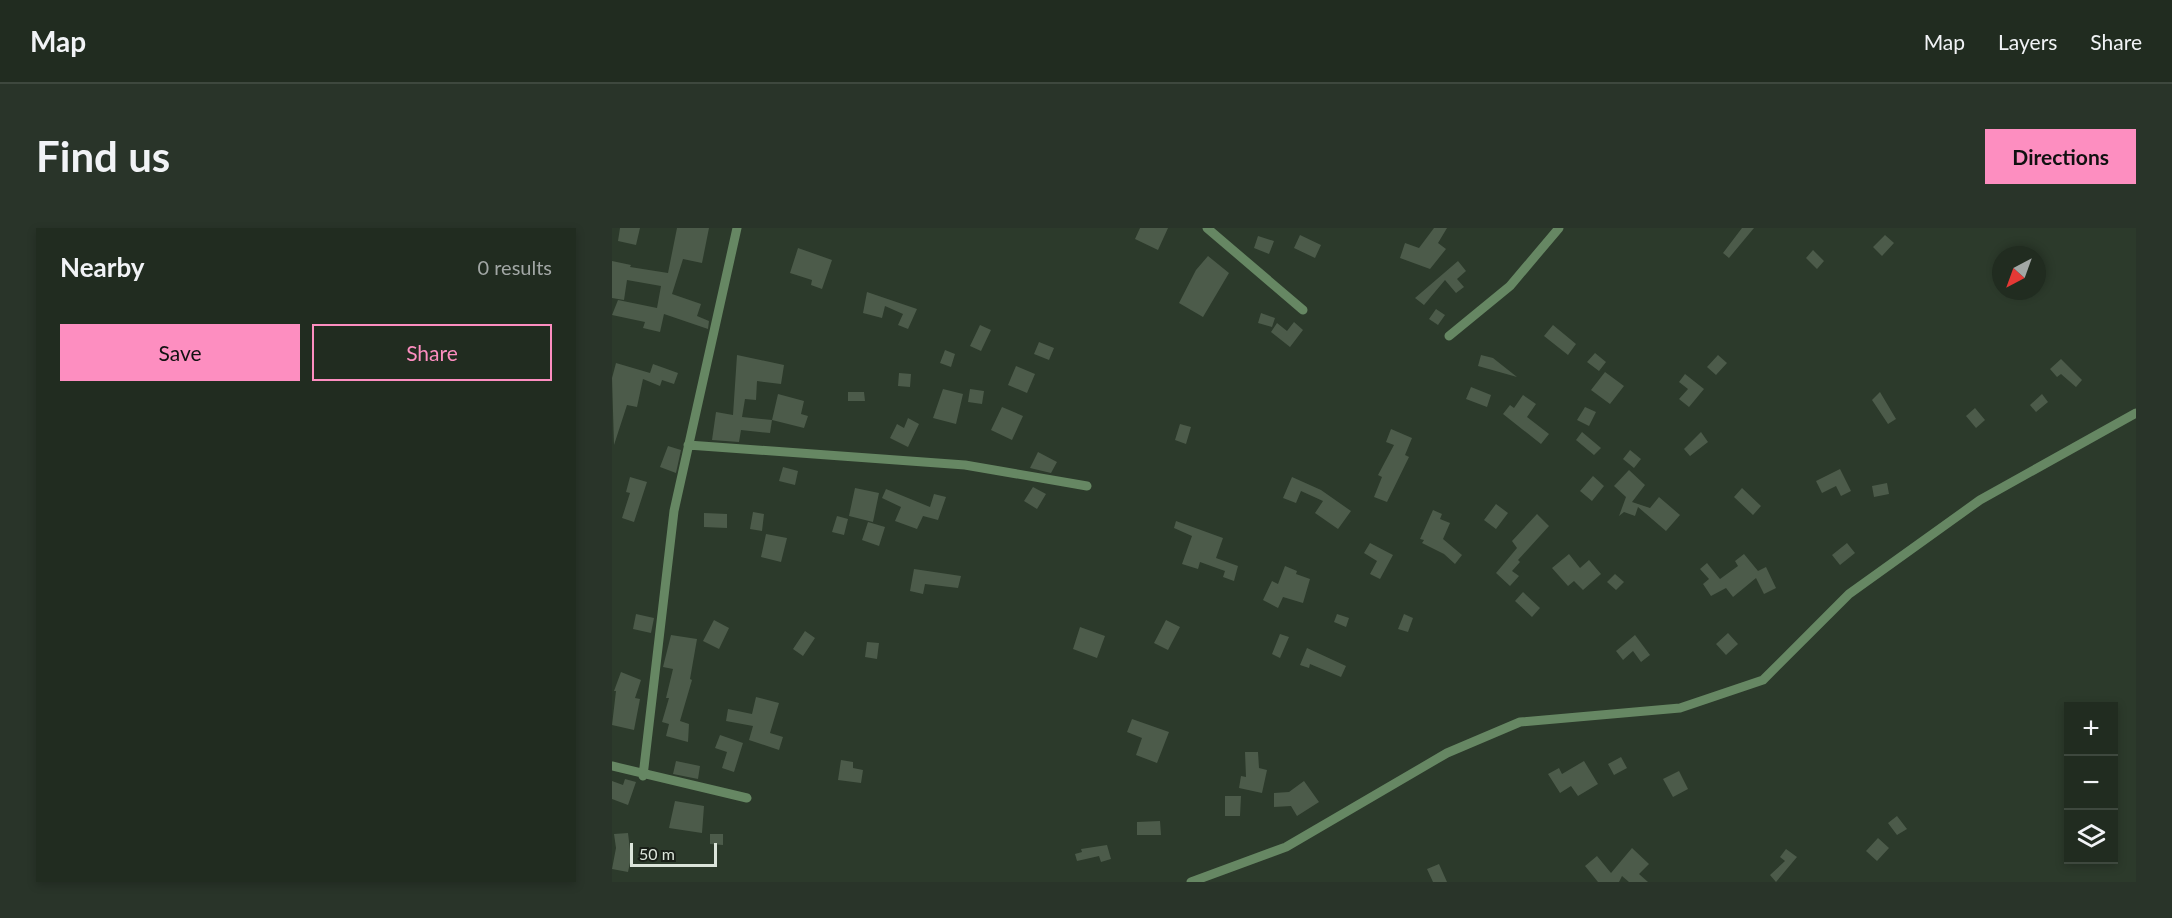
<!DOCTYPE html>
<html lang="en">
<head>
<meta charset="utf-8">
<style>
  :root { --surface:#212c20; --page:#293429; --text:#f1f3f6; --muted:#a2a7a5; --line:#3e483e; --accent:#fd8ec0 }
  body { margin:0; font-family:Lato,sans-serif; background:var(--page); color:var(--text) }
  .controls { position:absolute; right:18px; bottom:18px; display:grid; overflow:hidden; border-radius:0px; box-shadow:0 3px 9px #0003 }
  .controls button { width:54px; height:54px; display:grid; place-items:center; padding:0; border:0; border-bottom:2px solid var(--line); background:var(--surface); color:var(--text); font:30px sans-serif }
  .compass { position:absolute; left:1380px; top:18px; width:54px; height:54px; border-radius:50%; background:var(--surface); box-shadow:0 3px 9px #0003; rotate:221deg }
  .scale { position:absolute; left:18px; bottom:15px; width:87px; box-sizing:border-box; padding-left:6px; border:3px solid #dbe4da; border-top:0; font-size:16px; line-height:21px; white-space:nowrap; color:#dbe4da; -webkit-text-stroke:4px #191f18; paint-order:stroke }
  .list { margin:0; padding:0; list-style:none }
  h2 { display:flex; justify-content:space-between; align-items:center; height:78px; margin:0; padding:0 24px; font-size:26px }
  h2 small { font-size:20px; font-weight:400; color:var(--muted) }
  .actions { display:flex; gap:12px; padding:18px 24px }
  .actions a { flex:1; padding:14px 0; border:2px solid var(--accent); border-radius:0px; text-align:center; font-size:21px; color:var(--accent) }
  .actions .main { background:var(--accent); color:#111 }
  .icon { flex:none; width:33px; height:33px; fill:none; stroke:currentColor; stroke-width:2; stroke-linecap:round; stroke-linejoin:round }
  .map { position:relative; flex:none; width:1524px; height:654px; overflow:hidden; border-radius:0px }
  header { display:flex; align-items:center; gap:36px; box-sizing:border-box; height:84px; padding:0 30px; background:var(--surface); border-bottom:2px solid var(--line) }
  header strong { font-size:28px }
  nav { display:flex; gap:33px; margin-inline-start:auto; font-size:21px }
  .intro { display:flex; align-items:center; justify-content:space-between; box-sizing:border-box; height:144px; padding:0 36px }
  h1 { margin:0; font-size:42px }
  .button { padding:15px 27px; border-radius:0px; background:var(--accent); color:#111; font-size:21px; font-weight:700 }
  main { display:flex; gap:36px; padding:0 36px }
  aside { flex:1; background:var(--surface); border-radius:0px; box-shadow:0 3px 9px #0003 }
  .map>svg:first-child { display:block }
</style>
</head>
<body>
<header>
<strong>Map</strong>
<nav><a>Map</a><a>Layers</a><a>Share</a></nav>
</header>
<div class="intro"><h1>Find us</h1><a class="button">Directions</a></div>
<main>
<aside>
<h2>Nearby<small>0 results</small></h2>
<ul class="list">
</ul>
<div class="actions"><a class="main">Save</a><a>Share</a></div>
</aside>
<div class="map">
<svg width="1524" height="654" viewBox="0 0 1524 654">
  <rect width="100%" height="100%" fill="#2c3a2b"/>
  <path fill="#4c5b4a" d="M8 0H28L24 17 6 13Z
    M65 0H97L90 35 71 31 60 66 89 76 85 88 97 93 96 101 52 86 48 104 31 100 33 94 0 87 6 72 45 80 49 58 15 52 12 72 0 70V33L19 37 18 39 56 45Z
    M528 0H556L546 22 523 11Z
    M822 0H835L826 15 834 21 818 41 788 30 793 15 807 20Z
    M1130 0H1142L1117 30 1111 25Z
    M688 7 709 17 703 30 682 20Z
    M1273 7 1282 15 1270 28 1261 19Z
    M646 8 662 13 657 26 642 20Z
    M186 20 220 32 210 61 199 57 200 52 178 45Z
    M1201 22 1212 33 1205 41 1194 30Z
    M596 28 617 45 591 89 567 75 584 42Z
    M846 33 854 43 845 51 852 59 844 65 833 52 812 77 803 70Z
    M255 64 305 81 296 101 286 97 291 86 273 78 270 90 251 85Z
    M824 81 833 87 826 97 817 91Z
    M649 85 663 90 660 99 646 95Z
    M682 94 691 102 678 119 659 104 665 95 675 103Z
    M368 97 379 102 369 123 358 118Z
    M941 97 964 116 956 127 932 108Z
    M427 114 442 120 437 132 422 126Z
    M333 122 343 126 339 139 328 135Z
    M983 125 994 134 987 143 975 134Z
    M125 127 172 137 169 156 145 153 144 172 133 171 130 189 160 192 158 205 129 202 127 214 100 212 104 184 121 187Z
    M869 127 881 130 905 149 866 138Z
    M1106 127 1115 135 1104 147 1095 139Z
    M1449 131 1470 152 1464 159 1449 146 1445 149 1438 141Z
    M4 135 38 145 41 136 66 145 62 156 50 152 48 158 31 151 25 179 15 177 2 217 0 150Z
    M404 138 423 146 415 165 396 157Z
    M993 144 1012 158 998 176 979 162Z
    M287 145 299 146 298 159 286 158Z
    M1073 146 1092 161 1077 179 1067 171 1076 161 1067 154Z
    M859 159 879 167 875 179 854 171Z
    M331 161 351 166 344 196 321 190Z
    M358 161 372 163 370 176 356 174Z
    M236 164H252L253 173H236Z
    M1268 164 1284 191 1276 196 1260 172Z
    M166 166 192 173 189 186 196 188 192 200 160 192Z
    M1430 166 1436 174 1424 184 1418 177Z
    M911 167 924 176 915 189 937 206 929 216 891 186 898 177 902 180Z
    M390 179 411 188 400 212 379 202Z
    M973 179 984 184 977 198 965 192Z
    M1363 180 1373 192 1364 200 1354 188Z
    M296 190 307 196 296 219 278 210 285 196 292 200Z
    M568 196 579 199 574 216 563 212Z
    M779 201 800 210 793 227 797 229 775 274 762 269 770 249 766 247 782 217 774 214Z
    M970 204 989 220 982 227 964 212Z
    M1089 204 1096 214 1078 228 1072 221Z
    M56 218 69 222 64 245 48 239Z
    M1018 222 1029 231 1022 240 1011 231Z
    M426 224 445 234 439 245 418 240Z
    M171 239 186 243 183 257 167 253Z
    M1228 241 1239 263 1229 268 1224 258 1210 265 1204 253Z
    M1017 242 1033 257 1020 274 1038 280 1047 269 1068 287 1054 303 1026 279 1023 288 1012 284 1007 288 1014 269 1002 258Z
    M981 248 992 258 980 273 968 263Z
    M18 249 35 254 22 294 10 290 18 265 14 264Z
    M680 249 709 262 739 283 726 301 703 285 711 273 689 263 684 275 671 270Z
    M1275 255 1277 266 1262 269 1260 258Z
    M421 259 434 266 425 281 412 273Z
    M243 260 267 265 261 294 237 288Z
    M1130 260 1149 278 1141 287 1122 269Z
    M274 261 318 279 322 266 334 269 326 292 311 288 305 301 283 293 289 279 270 270Z
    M884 276 896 285 884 301 872 292Z
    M821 282 830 286 828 291 838 295 831 311 850 327 843 336 832 326 810 315 812 312 808 311Z
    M141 284 152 286 150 303 138 301Z
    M92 285 115 286V300L92 299Z
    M925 286 937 298 906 332 908 334 900 343 907 348 898 358 884 345 905 320 900 313Z
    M225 288 236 291 232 307 220 304Z
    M564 293 611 310 604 330 626 338 622 353 611 349 613 343 588 334 586 341 570 336 580 308 562 300Z
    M256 294 273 299 267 318 250 312Z
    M154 306 175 310 169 334 149 329Z
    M758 315 781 327 768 351 758 346 765 333 752 325Z
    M1235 315 1243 325 1228 337 1220 327Z
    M957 326 968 340 977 332 989 346 971 362 962 353 956 358 940 340Z
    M1132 326 1146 343 1154 339 1164 360 1152 366 1144 350 1121 369 1114 360 1099 368 1091 356 1097 351 1088 341 1095 335 1108 351 1126 338 1123 333Z
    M673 338 685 343 684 346 698 351 691 375 671 369 666 380 651 372 660 353 666 356Z
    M302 341 349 348 346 360 313 356 311 366 298 363Z
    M1003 346 1012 354 1004 362 995 354Z
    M911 364 928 380 920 389 903 373Z
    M24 386 42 390 39 405 21 401Z
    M725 386 737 390 734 399 722 394Z
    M792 386 801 390 796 404 786 401Z
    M102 392 117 400 107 421 91 413Z
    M554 392 568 399 556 422 542 415Z
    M468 399 493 408 485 430 461 421Z
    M193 403 203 410 191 428 181 421Z
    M1116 405 1126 416 1114 427 1104 416Z
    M668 406 677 409 668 430 660 426Z
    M59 407 85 411 78 451 80 452 68 493 77 496 76 514 54 508 57 496 50 494 57 470H54L61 441 51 439Z
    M1023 407 1038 427 1029 434 1021 423 1011 432 1004 423Z
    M255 414 267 415 265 431 253 429Z
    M695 420 734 438 729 449 698 436 697 440 688 437Z
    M9 444 29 452 23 470 28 471 22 502 0 497 4 463H2Z
    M144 469 167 475 158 505 171 509 167 522 137 512 141 498 114 493 116 481 140 486Z
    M520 491 557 504 545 535 524 527 530 510 515 504Z
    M108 507 131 515 122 544 110 540 115 524 103 520Z
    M633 524H646L647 540 655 542 650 565 627 560 629 548 634 549Z
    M1009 529 1015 540 1002 547 996 536Z
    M229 532 241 534V540L251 542 249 555 226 552Z
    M64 533 88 538 86 551 61 546Z
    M972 533 986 556 966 568 959 558 948 565 936 546 947 540 950 546Z
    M1067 543 1076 561 1061 569 1051 551Z
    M13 551 24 554 16 577 0 571V553L11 557Z
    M692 553 707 574 685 588 679 578 662 579V565L677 564Z
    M613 568H629L628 588H613Z
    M63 573 92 578 90 605 57 600Z
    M1285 588 1295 601 1285 607 1276 595Z
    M548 593 549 607H525V594Z
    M16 605 19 630 16 644 0 641 4 620 2 606Z
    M98 606H111V617L98 616Z
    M1266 610 1277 620 1265 633 1254 623Z
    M495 617 499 631 489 634 487 628 465 633 463 626 470 624 469 621Z
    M1020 620 1037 636 1027 646 1036 654H1017L1010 648 1007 654H986L973 638 985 628 999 645Z
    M1174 621 1185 629 1164 654 1158 647 1173 633 1168 629Z
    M827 636 835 654H821L815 641Z"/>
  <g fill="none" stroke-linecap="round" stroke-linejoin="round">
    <path stroke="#668763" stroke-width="9" d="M595 0 691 82
      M837 108 898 58 947 0
      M76 217 353 237 475 258
      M0 538 135 570
      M31 548 62 283 125 0
      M579 654 674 619 835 525 908 494 1068 480 1151 452 1237 366 1368 272 1524 185"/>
  </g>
</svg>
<div class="controls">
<button>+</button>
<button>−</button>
<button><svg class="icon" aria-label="layers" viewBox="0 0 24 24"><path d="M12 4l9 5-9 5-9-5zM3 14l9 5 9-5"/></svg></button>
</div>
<svg class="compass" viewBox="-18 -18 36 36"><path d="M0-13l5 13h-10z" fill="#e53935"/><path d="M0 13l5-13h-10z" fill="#a2a7a5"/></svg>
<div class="scale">50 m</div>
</div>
</main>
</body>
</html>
